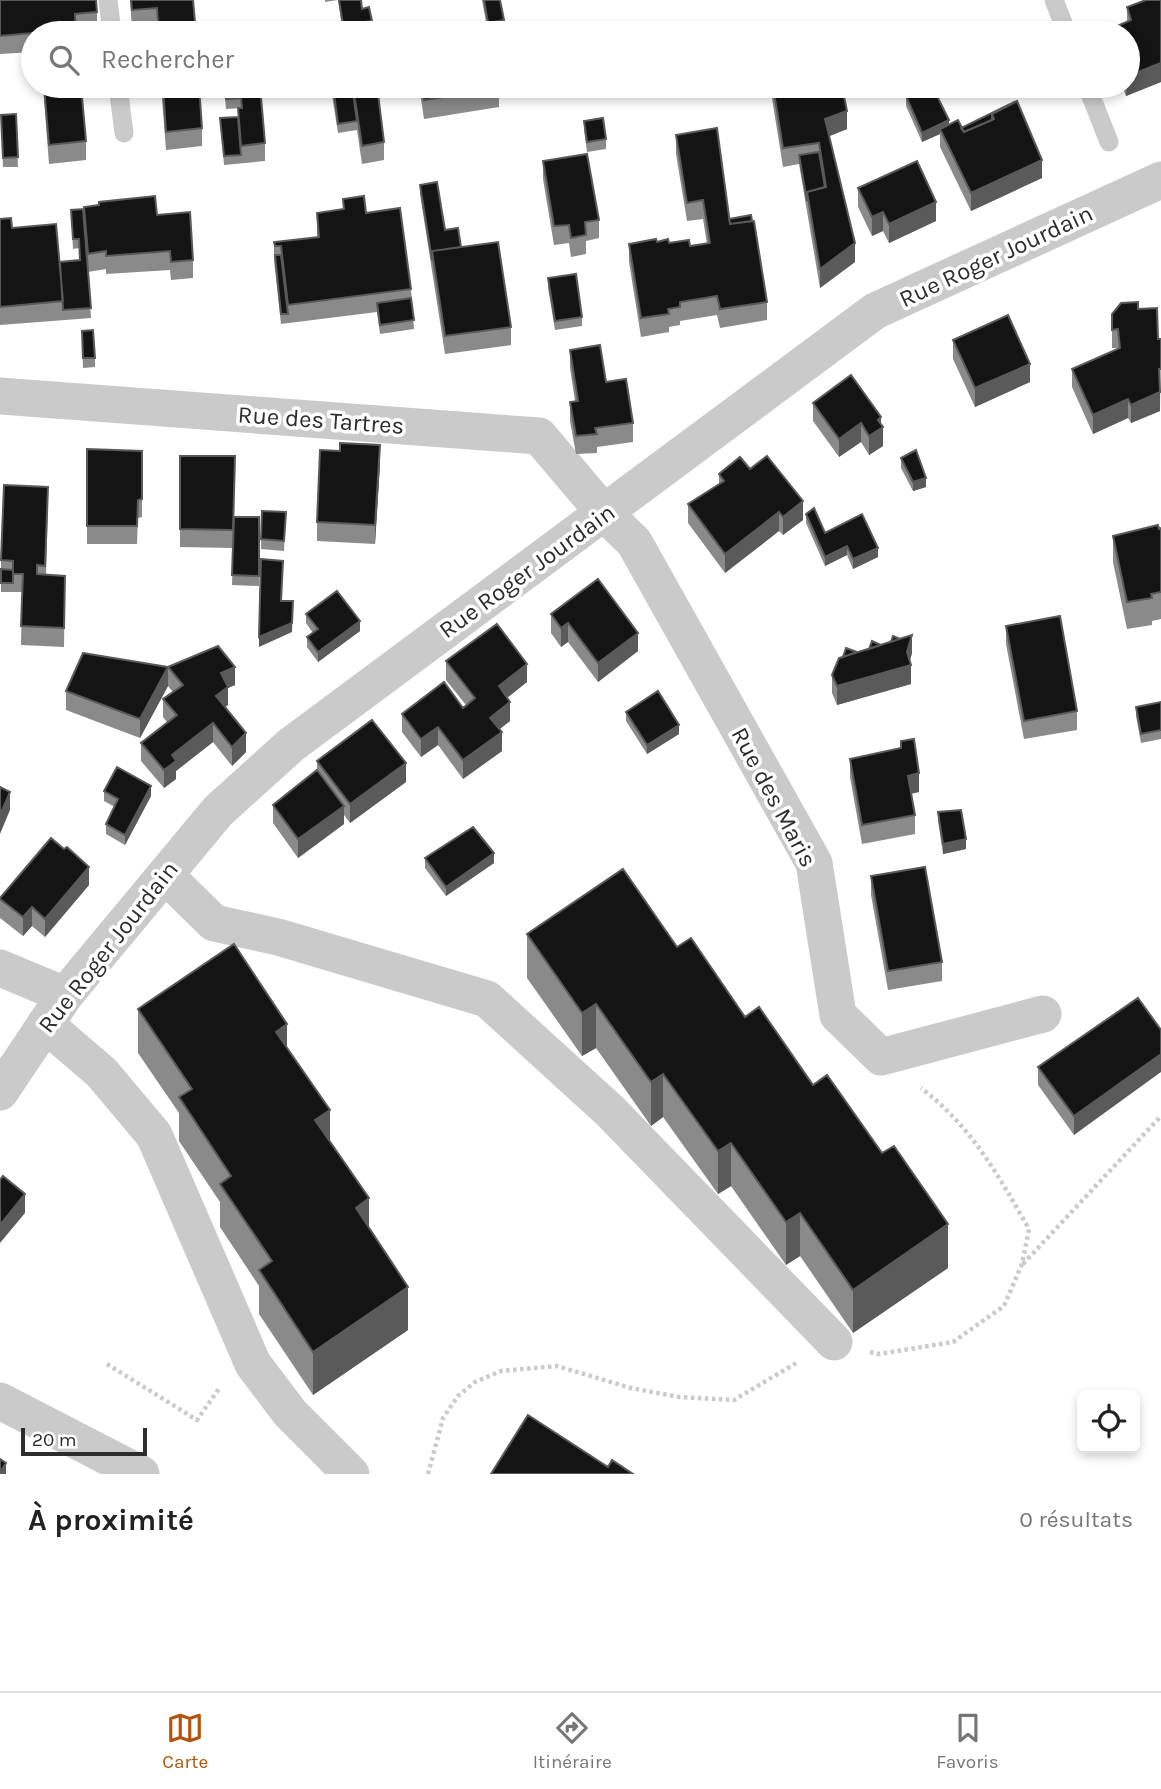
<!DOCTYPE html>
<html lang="fr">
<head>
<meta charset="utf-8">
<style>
  :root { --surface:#fff; --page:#f2f2f2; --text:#222; --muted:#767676; --line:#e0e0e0; --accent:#b45309 }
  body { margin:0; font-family:Karla,sans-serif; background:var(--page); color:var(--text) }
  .controls { position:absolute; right:21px; bottom:21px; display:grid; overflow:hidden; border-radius:10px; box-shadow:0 4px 10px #0003 }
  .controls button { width:63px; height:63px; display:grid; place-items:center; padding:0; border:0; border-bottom:2px solid var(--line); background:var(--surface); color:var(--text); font:35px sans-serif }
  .scale { position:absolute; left:21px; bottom:18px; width:126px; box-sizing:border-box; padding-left:7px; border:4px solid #2d2d2d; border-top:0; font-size:19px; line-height:24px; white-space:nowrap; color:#2d2d2d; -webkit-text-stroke:5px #fff; paint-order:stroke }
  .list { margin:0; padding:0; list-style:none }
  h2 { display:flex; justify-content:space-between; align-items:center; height:91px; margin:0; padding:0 28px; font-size:30px }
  h2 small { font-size:23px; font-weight:400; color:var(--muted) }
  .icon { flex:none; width:38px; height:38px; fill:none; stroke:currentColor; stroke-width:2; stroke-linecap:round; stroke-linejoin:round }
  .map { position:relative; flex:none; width:1161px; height:1474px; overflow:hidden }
  .search { position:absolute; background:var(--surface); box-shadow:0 4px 10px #0003; left:21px; right:21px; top:21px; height:77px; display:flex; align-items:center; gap:18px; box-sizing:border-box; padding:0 24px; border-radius:38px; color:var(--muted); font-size:26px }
  .sheet { height:217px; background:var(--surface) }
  nav { display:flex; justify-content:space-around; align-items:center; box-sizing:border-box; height:98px; border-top:2px solid var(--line); background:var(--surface); font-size:19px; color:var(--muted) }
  nav a { display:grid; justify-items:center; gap:4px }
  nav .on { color:var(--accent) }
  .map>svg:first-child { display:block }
</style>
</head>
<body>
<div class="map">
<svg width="1161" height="1474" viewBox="0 0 1161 1474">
  <rect width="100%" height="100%" fill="#fff"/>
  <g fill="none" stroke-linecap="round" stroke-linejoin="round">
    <path stroke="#cacaca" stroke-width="4.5" stroke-dasharray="3.5 3.5" stroke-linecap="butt" d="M1023 1264 1161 1116
      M870 1352 879 1354 953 1342 1004 1306 1022 1264 1029 1229C998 1175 972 1127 921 1088
      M107 1364 197 1420 220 1387
      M428 1474 443 1418 458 1396 475 1382 501 1371 557 1366 631 1388 679 1397 734 1400 798 1362"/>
    <path stroke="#cacaca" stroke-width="19" d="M108 0 112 33
      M1054 0 1067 33
      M118 86 124 133
      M1087 86 1109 142"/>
    <path stroke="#cacaca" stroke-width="37" d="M0 396 539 436 605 514 634 542 814 863 838 1015 881 1057 1043 1014
      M165 875 214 923 278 937 487 999 610 1111 834 1342
      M0 968 65 995
      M45 1024 102 1073 154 1135 253 1364 290 1413 351 1474
      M0 1092 65 995 218 811 291 745 875 311 1161 180
      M0 1401 141 1474"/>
  </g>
  <path fill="#8a8a8a" d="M0 0 97 12V31L76 33H33V52L0 54Z
    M130 0H193L196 33H157V27L132 29Z
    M325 0H361L362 9 372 21V30L343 33 338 0 325 2Z
    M482 0H500L504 20V30L488 33Z
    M1161 0V82L1126 96 1122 86H1128V33H1106V31L1127 22V7Z
    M43 86H81L86 141V160L49 164Z
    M161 86H199L202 128V146L166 150Z
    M224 86H260L265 143V161L224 165 220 118 238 123V108H241L226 109Z
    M332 86H377L384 142V160L362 164 357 130 338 133 332 95Z
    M419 86H499V107L424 119Z
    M770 86H791L792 89 847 129 829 136 855 262 820 288 799 164 783 167Z
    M906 96 949 125 961 128 1014 102 1042 178 971 211 940 147V134L922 142 906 106Z
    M16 114 18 167H3L1 115Z
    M584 121 606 139V149L587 152 584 130Z
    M676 135 729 219 767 302V320L720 328 717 315 680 321V325L669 327V332L641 337 629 262V244L657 242 690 246 707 244 703 219 687 221 676 154Z
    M543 161 599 220V238L586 241V254L571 257 569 243 554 245 543 179Z
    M420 185 445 230 461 247 511 327V345L445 354 420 194Z
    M858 188 936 221 889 243 883 231 872 236 858 207Z
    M343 199 366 213 411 289 414 329 380 334 377 312 281 324 274 260V242L317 238V213L343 209Z
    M83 209 157 215 193 260V278L171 280 170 270 106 274V269L88 272 91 318 0 325V219L60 262 80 260 79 248 73 249 71 210Z
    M548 278 582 317V326L555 330 548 288Z
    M1138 309 1158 339H1161L1160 411 1131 423 1128 418 1093 434 1072 387V369L1119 348H1112V314Z
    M82 331 95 358V367L83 368Z
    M953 340 1030 382 975 407 953 359Z
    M570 350 606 382 633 423V442L597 447V453L576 454 570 421V402L575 401 570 368Z
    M813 403 881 425 883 446 869 455 861 442 839 457 813 421Z
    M87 449 142 451V517L138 518 137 544H87Z
    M180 456 234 522 259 517V586L232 585 233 548 180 547Z
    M901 458 926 487 913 491 901 468Z
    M380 464 375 544 317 541V522Z
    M750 469 803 520 783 535 779 531 725 573 688 523V504L719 485V474Z
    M48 505 46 575 65 576 64 647 21 645 22 592H1V560Z
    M262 511 286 512 284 551 261 549Z
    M806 514 825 533 878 557 853 569 847 555 825 566 806 523Z
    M1161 528V619L1152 621V625L1127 629 1113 562V536Z
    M306 614 360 631 318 662 307 647V637L313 633 306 623Z
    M551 614 638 651 598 682 568 642 561 647 551 633Z
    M1006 626 1077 711V730L1024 739 1006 644Z
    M857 652 912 653 910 661 911 684 837 705 832 693V675Z
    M446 661 527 682 507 698 510 721 500 729 502 751 463 779 438 745 421 757 402 732V714L463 708 466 705 446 680Z
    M168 667 235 685 228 688V705L225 707 246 752 232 766 213 742 176 771V779L164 788 141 761V743L167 722 163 717V699L173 692 168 686Z
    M168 686 140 738 66 710V691Z
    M1161 702V739L1141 743 1136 716V707Z
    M626 712 679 734 647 754 626 721Z
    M850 759 919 792 911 794 915 815V834L862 844 850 777Z
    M317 761 406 782 350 823 344 815V824L298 858 273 823V805L317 770Z
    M104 791 151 796 125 845 106 834V824L115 807 104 801Z
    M938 812 966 849 943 854 938 821Z
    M425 858 494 863 446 896 425 868Z
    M871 876 942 962V981L888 990 871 895Z
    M89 885 45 937 32 926 23 936 0 918V898Z
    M527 934 677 947 813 1085 948 1268 853 1333 800 1256 786 1265 731 1186 718 1194 663 1117 651 1126 596 1048 582 1056 527 978Z
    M1138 998 1074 1135 1038 1085V1067Z
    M138 1009 287 1048 330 1141 408 1330 313 1395 259 1314V1286L220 1227V1202L179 1141V1113L138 1053Z"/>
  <path fill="#5a5a5a" d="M1161 63V82L1126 96 1128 76Z
    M941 86H955L941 92Z
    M847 111V129L825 138V119Z
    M949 120V130L940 129V134L922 142V133Z
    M1042 160V178L971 211V193Z
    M936 202V221L889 243V224Z
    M883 212V231L872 236V217Z
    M855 243V262L820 288V269Z
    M1030 364V382L975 407V388Z
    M1160 392V411L1131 423V405Z
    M1128 399V418L1093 434V415Z
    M881 417V428L883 427V446L869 455V436L878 420Z
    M861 423V442L839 457V439Z
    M380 445V464L375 544V525Z
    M926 478V487L913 491V482Z
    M803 501V520L783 535V517Z
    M779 512V531L725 573V554Z
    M847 546V555L825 566V557Z
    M878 548V557L853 569V559Z
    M293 601 292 632 259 647V637Z
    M360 621V631L318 662V652Z
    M568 623V642L561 647V628Z
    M638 633V651L598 682V663Z
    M912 635V653L908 666 911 665V684L837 705V686Z
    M527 664V682L499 704V686Z
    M168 667V686L140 738V719Z
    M235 667V685L228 688V705L216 714V696L221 673Z
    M510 702V721L490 736V718Z
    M213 723V742L176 771V779L164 788V770L172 755Z
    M679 725V734L647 754V745Z
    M438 727V745L421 757V739Z
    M502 732V751L463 779V760Z
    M246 733V752L232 766V747Z
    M406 763V782L350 823V804Z
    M919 773V792L908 794V776Z
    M151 786V796L125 845V835Z
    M10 792V810L0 834V815Z
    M344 806V824L298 858V839Z
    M966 839V849L943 854V844Z
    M494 853V863L446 896V887Z
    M89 867V885L45 937V919Z
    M32 907V926L23 936V917Z
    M596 1004V1048L582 1056V1013Z
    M287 1024V1067L276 1032Z
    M1161 1054V1072L1074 1135V1116Z
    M663 1074V1117L651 1126V1082Z
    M330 1110V1153L315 1120Z
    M731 1143V1186L718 1194V1151Z
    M25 1194V1213L0 1243V1225Z
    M369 1198V1241L356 1208Z
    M800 1213V1256L786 1265V1222Z
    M948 1224V1268L853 1333V1290Z
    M408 1287V1330L313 1395V1352Z
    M6 1463V1474H0V1472Z"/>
  <path fill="#141414" stroke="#5a5a5a" stroke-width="2" d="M0 0H96L97 12 75 14 76 33H33L0 36Z
    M131 0H193L196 33H159L157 8 132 10Z
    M339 0H361L362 9 369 7 372 21 343 25Z
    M484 0H500L504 20 488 23Z
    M1146 0H1161V63L1128 76V33H1107L1106 31 1131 20 1127 7Z
    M44 86H81L86 141 49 145Z
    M163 86H199L202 128 166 132Z
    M225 86H240L241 98 226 99Z
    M240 86H260L265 143 241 146 238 108H242Z
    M333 86H352L357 121 338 124Z
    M353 86H377L384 142 362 146Z
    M422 86H499V89L424 100Z
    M773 86H791L792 89 809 86H842L847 111 825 119 855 243 820 269 807 192 826 187 819 143 783 148Z
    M932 86 949 120 922 133 906 96Z
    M1017 101 1042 160 971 193 940 129 958 120 964 132 994 119 992 114Z
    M1014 102V103L992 114V120L964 132 961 128Z
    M16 114 18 157 3 158 1 115Z
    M238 117 241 155 224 156 220 118Z
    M603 118 606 139 587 142 584 121Z
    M717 128 730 224 754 221 767 302 720 309 717 296 680 302V307L668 309 669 314 641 318 629 244 656 239 657 242 668 239 669 243 689 240 690 246 710 243 703 200 687 203 676 135Z
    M819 152 825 187 807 192V201L799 155Z
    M587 154 599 220 585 222 586 235 571 238 569 225 554 226 543 161Z
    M917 161 936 202 889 224 883 212 872 217 858 188Z
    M437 182 445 230 458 228 461 247 432 251V260L420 185Z
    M155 196 157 215 190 212 193 260 171 262 170 251 106 256V251L88 254 84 207 99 205V202Z
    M364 196 366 213 400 208 411 289 288 305 281 246H275L274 242 319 237 317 213 344 209 343 199Z
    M83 209 91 308 63 310 60 262 80 260 79 239H73L71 210Z
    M751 215 752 221 730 224 729 219Z
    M11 218 12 228 56 224 63 301 0 307V219Z
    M498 242 511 327 445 336 432 251Z
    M275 255H281L288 314H281Z
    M576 274 582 317 555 321 548 278Z
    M411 298 414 320 380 325 377 303Z
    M1138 302V309L1157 308 1158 339H1161V369H1159L1160 392 1131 405 1128 399 1093 415 1072 369 1120 348 1118 329 1112 330V314L1121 303Z
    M1008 315 1030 364 975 388 953 340Z
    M93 330 95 358H83L82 331Z
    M600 345 606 382 626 379 633 423 595 428 597 434 576 436 570 402 578 401 570 350Z
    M851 375 881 417 878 420 883 427 869 436 861 423 839 439 813 403Z
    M340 443 380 445 375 525 317 522 320 450 340 451Z
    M87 449 142 451V499L138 500 137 526H87Z
    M916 450 926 478 913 482 901 458Z
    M180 456H235L233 530 180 529Z
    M767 456 803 501 783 517 779 512 725 554 688 504 724 481 719 474 740 457 750 469Z
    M4 485 48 487 45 566 37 565V574L65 576 64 628 21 626 23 574H13V561L1 560Z
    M814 508 825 533 862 514 878 548 853 559 847 546 825 557 806 514Z
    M262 511 286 512 284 541 261 539Z
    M234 517H259V576L232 575Z
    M1158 525 1159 529 1161 528V592L1151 594 1152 598 1127 602 1113 536Z
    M261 559 283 561 281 601H293L292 623 259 637Z
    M1 569 13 570V583H1Z
    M598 579 638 633 598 663 568 623 561 628 551 614Z
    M337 591 360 621 318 652 307 637 318 629 306 614Z
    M1060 616 1077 711 1024 721 1006 626Z
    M497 624 527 664 499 686 510 702 490 718 502 732 463 760 438 727 421 739 402 714 444 682 463 708 475 698 446 661Z
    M912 635 907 652 911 665 837 686 832 675 839 658Z
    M893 636 900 639 891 642Z
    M872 641 881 645 869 649Z
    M218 646 235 667 221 673 228 687 216 696 246 733 232 747 213 723 172 755 176 761 164 770 141 743 177 715 163 699 183 685 168 667Z
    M846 648 857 652 843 657Z
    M83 653 168 667 140 719 66 691Z
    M658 691 679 725 647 745 626 712Z
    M1161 702V730L1141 734 1136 707Z
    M372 720 406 763 350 804 317 761Z
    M914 739 919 773 908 776 915 815 862 825 850 759 901 748V741Z
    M117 767 151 786 125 835 106 824 118 799 104 791Z
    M317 770 344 806 298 839 273 805Z
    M0 787 10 792 0 815Z
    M961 810 966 839 943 844 938 812Z
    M473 827 494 853 446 887 425 858Z
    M51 838 64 849 67 847 89 867 45 919 32 907 23 917 0 899V898Z
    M925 867 942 962 888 971 871 876Z
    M623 869 677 947 691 938 745 1017 759 1007 813 1085 827 1075 882 1153 894 1146 948 1224 853 1290 800 1213 786 1222 731 1143 718 1151 663 1074 651 1082 596 1004 582 1013 527 934Z
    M234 944 287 1024 276 1032 330 1110 315 1120 369 1198 356 1208 408 1287 313 1352 259 1270 272 1261 220 1184 231 1176 179 1097 192 1089 138 1009Z
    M1138 998 1161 1030V1054L1074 1116 1038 1067Z
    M3 1176 25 1194 0 1225V1180Z
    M528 1415 608 1467 612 1460 633 1474H491Z
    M0 1459 6 1463 0 1472Z"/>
  <g text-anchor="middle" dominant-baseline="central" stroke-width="7" stroke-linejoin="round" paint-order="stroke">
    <g font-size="24" fill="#2d2d2d" stroke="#fff">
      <text transform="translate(996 256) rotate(-25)">Rue Roger Jourdain</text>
      <text transform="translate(321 420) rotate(4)">Rue des Tartres</text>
      <text transform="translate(527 571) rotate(-36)">Rue Roger Jourdain</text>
      <text transform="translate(774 797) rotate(62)">Rue des Maris</text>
      <text transform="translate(108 947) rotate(-52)">Rue Roger Jourdain</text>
    </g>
  </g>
</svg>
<div class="controls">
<button><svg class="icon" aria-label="locate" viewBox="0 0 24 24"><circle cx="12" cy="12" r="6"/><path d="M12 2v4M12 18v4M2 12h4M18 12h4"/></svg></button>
</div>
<div class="scale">20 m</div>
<div class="search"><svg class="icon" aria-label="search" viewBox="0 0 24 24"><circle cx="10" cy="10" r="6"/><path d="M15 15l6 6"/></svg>Rechercher</div>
</div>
<section class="sheet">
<h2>À proximité<small>0 résultats</small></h2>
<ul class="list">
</ul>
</section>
<nav>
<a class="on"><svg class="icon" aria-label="map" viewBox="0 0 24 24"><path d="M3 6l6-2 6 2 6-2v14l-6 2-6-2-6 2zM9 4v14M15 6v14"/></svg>Carte</a>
<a><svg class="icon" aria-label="directions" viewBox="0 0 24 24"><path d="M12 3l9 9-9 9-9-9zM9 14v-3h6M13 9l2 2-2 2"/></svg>Itinéraire</a>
<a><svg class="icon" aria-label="saved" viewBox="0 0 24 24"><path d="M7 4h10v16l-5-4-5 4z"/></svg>Favoris</a>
</nav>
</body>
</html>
